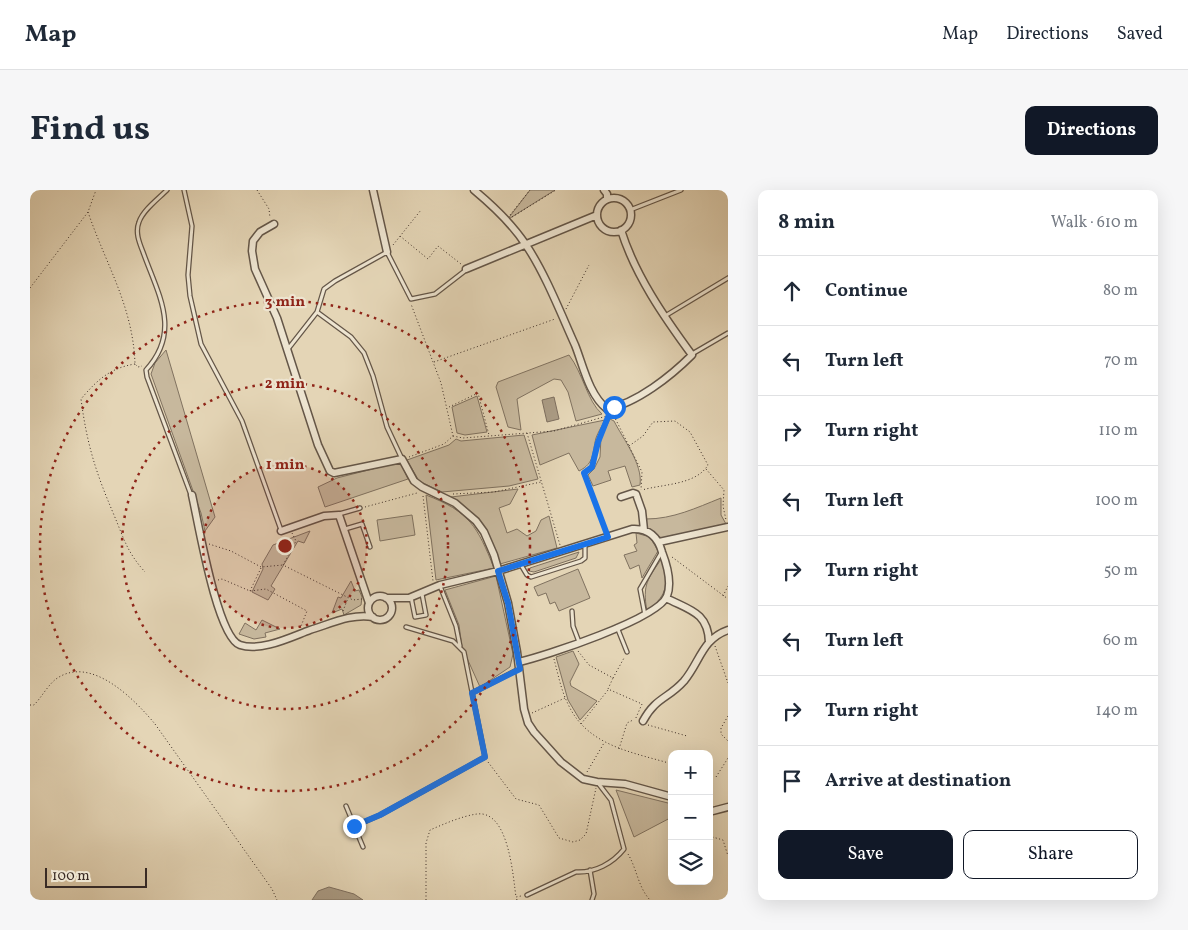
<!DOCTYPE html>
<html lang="en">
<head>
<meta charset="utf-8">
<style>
  :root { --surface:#fff; --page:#f6f6f7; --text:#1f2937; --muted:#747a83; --line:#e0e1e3; --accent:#111827 }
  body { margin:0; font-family:Vollkorn,serif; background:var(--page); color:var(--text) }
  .controls { position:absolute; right:15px; bottom:15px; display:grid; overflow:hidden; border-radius:10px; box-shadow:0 5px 20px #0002 }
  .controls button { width:45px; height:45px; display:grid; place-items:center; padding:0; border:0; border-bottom:1px solid var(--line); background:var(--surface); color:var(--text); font:25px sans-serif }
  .scale { position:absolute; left:15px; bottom:12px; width:102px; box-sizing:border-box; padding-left:5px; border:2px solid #3a2b24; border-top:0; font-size:14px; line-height:18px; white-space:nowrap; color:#3a2b24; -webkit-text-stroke:4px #ede4d0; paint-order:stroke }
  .stop { position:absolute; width:15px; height:15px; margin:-11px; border:4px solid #1a73e8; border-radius:50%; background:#fff }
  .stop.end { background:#1a73e8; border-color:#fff; box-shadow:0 1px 5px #0008 }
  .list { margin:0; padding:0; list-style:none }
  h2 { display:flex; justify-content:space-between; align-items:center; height:65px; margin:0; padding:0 20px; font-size:21px }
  h2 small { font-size:16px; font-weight:400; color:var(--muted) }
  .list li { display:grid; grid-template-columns:32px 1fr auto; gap:15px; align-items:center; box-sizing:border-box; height:70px; padding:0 20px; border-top:1px solid var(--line) }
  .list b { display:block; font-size:19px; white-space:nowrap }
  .list em { font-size:16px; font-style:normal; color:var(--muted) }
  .actions { display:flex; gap:10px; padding:15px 20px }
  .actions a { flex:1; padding:11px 0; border:1px solid var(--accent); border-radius:10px; text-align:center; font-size:18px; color:var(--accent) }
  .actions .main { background:var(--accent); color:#fff }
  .icon { flex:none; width:28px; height:28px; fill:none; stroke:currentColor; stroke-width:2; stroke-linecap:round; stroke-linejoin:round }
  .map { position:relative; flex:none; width:698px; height:710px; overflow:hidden; border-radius:10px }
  header { display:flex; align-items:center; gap:30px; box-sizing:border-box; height:70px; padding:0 25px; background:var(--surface); border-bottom:1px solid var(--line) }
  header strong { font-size:24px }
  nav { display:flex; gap:28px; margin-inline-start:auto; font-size:18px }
  .intro { display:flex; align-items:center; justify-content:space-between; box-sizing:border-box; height:120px; padding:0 30px }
  h1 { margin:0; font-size:35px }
  .button { padding:12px 22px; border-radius:10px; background:var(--accent); color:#fff; font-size:18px; font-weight:700 }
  main { display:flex; gap:30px; padding:0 30px }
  aside { flex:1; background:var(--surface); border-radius:10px; box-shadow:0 5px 20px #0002 }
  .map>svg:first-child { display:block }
</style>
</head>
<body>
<header>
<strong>Map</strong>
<nav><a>Map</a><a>Directions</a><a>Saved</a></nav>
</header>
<div class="intro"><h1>Find us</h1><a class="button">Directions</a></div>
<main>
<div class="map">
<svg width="698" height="710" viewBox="0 0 698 710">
  <rect width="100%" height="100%" fill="#e4d5b6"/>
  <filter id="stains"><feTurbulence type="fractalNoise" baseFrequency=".004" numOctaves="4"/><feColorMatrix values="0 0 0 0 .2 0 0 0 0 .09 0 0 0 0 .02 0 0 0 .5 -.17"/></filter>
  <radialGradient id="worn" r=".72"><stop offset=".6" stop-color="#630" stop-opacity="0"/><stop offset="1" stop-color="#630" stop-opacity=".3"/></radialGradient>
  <path fill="#c7b89d" stroke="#807260" d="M500 0H525L477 30Z
    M136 160 185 327 175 341 171 323 121 184 125 173Z
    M539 165C553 183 557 211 572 224L546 231 538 202 531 190 524 189 487 209 491 240 478 237 466 197 468 192Z
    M447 206 457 242 435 245 427 243 422 217Z
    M580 229 584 231C593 249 613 274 610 295L602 297 595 276 578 281 581 290 563 296 558 285 564 279 570 267 571 247Z
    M575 230C572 236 568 242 566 248 562 263 565 273 549 281L539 263 510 275 502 245Z
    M494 245 508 289 479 296 412 302 389 291 377 270 419 255 426 249 431 251Z
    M370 272 378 289 295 317 288 297 307 288Z
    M488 299 480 314 469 318 477 343 487 339 497 346 506 341 511 330 519 326 527 358 470 374 449 329 421 307Z
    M396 305C440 322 447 336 464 378L406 390Z
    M691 308V325L696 334 633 349 616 337V329C643 329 666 318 691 308Z
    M382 325 385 345 350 351 347 330Z
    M280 341 274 353 268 351 241 396 245 399 238 410 222 402 233 379 232 374 243 355Z
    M606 343 620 347 628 361 612 388 609 375 600 379 594 365 607 361 604 355 607 353Z
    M549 362 546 368 504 382 499 381 500 378Z
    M632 368C637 394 640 403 617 421 612 394 618 389 632 368Z
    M548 379 560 408 529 421 525 412 520 414 516 403 508 406 504 397Z
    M466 386 483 464 480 477 450 497 432 457 429 435 415 400Z
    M321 391 325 401 329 400 332 407 331 415 314 425 312 419 302 423 308 407 311 408Z
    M232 430 250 439 235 443 236 447 224 449 209 444 215 433 226 440Z
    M543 461 549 474 540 492 541 496 567 511 550 530 538 510 526 467Z
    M586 600 642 614V627L604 647Z"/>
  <path fill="#aa9b84" stroke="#7d6e5e" d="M524 207 529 229 517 232 512 210Z
    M299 697 324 704 333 710H282L288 701Z"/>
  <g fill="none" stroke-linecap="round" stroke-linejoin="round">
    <defs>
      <path id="service" d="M137 0C128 9 113 20 109 32 105 42 109 52 113 62 128 104 152 141 116 180L117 187 161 305
        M154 0 162 36 158 85 160 106 171 154 212 231 251 340
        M600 20 651 0
        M287 122 321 147 334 163 343 186 357 237 372 269
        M635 126 698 88
        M258 159 287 122 294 99 305 91 357 62 381 109 405 104 436 80
        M662 164 698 143
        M309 324 330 318
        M315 339 332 334 340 357
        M491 375 497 385 501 387 551 371 555 368V354
        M410 396 426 436 430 456
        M381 407 385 427 396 425 392 404
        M542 421 543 436 549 452
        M615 425 610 399 631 363
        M587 437 597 462
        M442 503 489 479
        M316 616 333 657
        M325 636 350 625 455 567 434 462 423 451 376 437
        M560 680 564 704 562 710
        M497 705 546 682C565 683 583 673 594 659L581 610 568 593"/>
      <path id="minor" d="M343 0 357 62
        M444 0C462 15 483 35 496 55 515 83 531 124 545 155 553 175 559 205 577 219 607 213 641 186 662 165 634 127 605 85 591 40
        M574 0 577 4V9
        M567 25a17 17 0 1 1 34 0a17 17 0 1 1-34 0Z
        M244 34 230 42 223 51 222 61 225 79 247 128 288 255 300 281 304 283 372 269 384 291 392 297 425 313 446 331 454 342 464 365 478 413 487 462 494 519 498 533 504 542 531 572 553 589 567 592 595 594 642 607
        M436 79 567 25
        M162 305C168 331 187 447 210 455 231 462 261 447 280 440 300 434 322 423 343 427
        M591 307 603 303 606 304 612 321 614 340
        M251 341 294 326 309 325 339 413
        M629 352 698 337
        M338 418a12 12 0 1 1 24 0a12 12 0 1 1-24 0Z
        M356 408H379L410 395 468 381 602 339C619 338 628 347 632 362 637 375 642 393 637 406 628 429 515 466 489 472
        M636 408C659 420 678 422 679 452
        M613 531C626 507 638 509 654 491 670 472 672 449 698 440
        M679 622 698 617"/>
    </defs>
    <use href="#service" stroke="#645648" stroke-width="5.5"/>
    <use href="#minor" stroke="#645648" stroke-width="9"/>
    <path stroke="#3a2b24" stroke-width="1" stroke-dasharray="1 2.5" stroke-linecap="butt" d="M227 0 239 19 240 28
      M58 22C76 75 103 116 105 174L108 177 112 176
      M480 25 500 0
      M482 27 526 0
      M370 46 398 69 408 56 431 74
      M363 55 391 20
      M0 98 58 22 66 0
      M536 119 559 75
      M404 172 525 129
      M105 174C80 178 67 190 51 209 57 255 66 283 84 325 94 349 97 362 115 382
      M419 217 448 203 459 245
      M584 226 612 282 611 300
      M497 243 530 355
      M423 246 433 248 524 241 584 224
      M599 256 613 246 623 232 645 231 660 242 678 275C666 295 633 294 612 300
      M379 267 414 254 423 246 411 193 381 114
      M676 279 694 300 693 316 696 330
      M423 304 464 302 511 292
      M393 306 403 391
      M335 317 387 303
      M575 340 554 283C568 276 565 264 568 251 570 243 575 236 578 228
      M262 343 266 351 253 375 323 410 332 409
      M179 354 201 361 231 377 253 375
      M642 367 698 409
      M188 390 192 389 220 401 236 399 277 421 271 436
      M220 401 231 378
      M693 406 698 396
      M313 421 318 408
      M685 456 698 493
      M548 461 559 475 583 488 578 499 612 514 605 530
      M524 469C528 484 531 500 538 514 557 556 602 562 642 574
      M583 488 594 468
      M0 515H4C11 508 18 495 26 489 61 464 105 510 125 534L242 699 247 710
      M502 523 535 508
      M698 526 691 538V544L698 551
      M551 534 578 500
      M618 535 657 546
      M589 559 597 533 603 530
      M458 572 486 609 509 615 529 648 543 652 550 650 556 644 566 598
      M557 582 574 553
      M686 587 698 568
      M679 646 693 650 698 666
      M598 664C607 679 608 697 620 710
      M396 710V653L400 640C414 634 432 626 447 624 479 620 483 687 486 707
      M487 710 486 707 491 706"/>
    <use href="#service" stroke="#ede4d0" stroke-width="3"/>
    <use href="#minor" stroke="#ede4d0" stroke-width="6"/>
  </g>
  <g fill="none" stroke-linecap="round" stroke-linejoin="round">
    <path stroke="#1a73e8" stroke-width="6" d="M324 636 350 625 455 567 442 503 490 479 478 413 468 381 578 347 554 283 562 277 568 252 578 227 583 225 589 215 584 217"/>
  </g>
  <circle cx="255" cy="356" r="82" fill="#8f2418" fill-opacity=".12"/>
  <g fill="none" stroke="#8f2418" stroke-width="2.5" stroke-dasharray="2.5 5">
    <circle cx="255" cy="356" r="82"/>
    <circle cx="255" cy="356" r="163"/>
    <circle cx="255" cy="356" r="245"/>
  </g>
  <circle cx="255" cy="356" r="8" fill="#8f2418" stroke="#ede4d0" stroke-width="2.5"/>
  <g font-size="15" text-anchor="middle" font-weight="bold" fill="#8f2418" stroke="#ede4d0" stroke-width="4.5" stroke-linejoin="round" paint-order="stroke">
    <text x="255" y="116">3 min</text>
    <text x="255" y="198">2 min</text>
    <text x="255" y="279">1 min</text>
  </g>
  <rect width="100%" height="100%" filter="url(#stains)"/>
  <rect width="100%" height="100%" fill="url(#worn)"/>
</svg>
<div class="controls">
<button>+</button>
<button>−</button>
<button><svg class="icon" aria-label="layers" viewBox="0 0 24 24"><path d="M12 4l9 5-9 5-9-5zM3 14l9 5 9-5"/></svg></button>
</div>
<div class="scale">100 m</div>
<div class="stop" style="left:584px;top:217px"></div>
<div class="stop end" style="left:324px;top:636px"></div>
</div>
<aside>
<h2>8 min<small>Walk · 610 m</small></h2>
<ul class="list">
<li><svg class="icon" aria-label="ahead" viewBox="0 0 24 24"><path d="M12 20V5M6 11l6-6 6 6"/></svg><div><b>Continue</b></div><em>80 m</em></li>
<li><svg class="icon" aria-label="left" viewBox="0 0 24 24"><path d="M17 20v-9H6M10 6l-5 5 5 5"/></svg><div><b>Turn left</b></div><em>70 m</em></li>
<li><svg class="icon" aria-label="right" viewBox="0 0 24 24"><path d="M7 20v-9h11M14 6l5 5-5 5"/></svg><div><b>Turn right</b></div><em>110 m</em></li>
<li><svg class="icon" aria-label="left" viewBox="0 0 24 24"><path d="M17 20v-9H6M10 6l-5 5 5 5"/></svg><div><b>Turn left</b></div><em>100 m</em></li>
<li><svg class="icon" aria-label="right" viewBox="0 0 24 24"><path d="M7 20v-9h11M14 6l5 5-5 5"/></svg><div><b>Turn right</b></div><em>50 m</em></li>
<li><svg class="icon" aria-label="left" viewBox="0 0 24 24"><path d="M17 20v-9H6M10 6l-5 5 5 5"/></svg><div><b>Turn left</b></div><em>60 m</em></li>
<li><svg class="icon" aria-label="right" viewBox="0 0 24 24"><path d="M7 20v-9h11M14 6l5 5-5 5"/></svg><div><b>Turn right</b></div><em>140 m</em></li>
<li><svg class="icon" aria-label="arrive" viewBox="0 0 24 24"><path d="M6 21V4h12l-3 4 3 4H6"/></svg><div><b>Arrive at destination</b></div></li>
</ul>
<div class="actions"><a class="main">Save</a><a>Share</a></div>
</aside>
</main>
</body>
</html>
